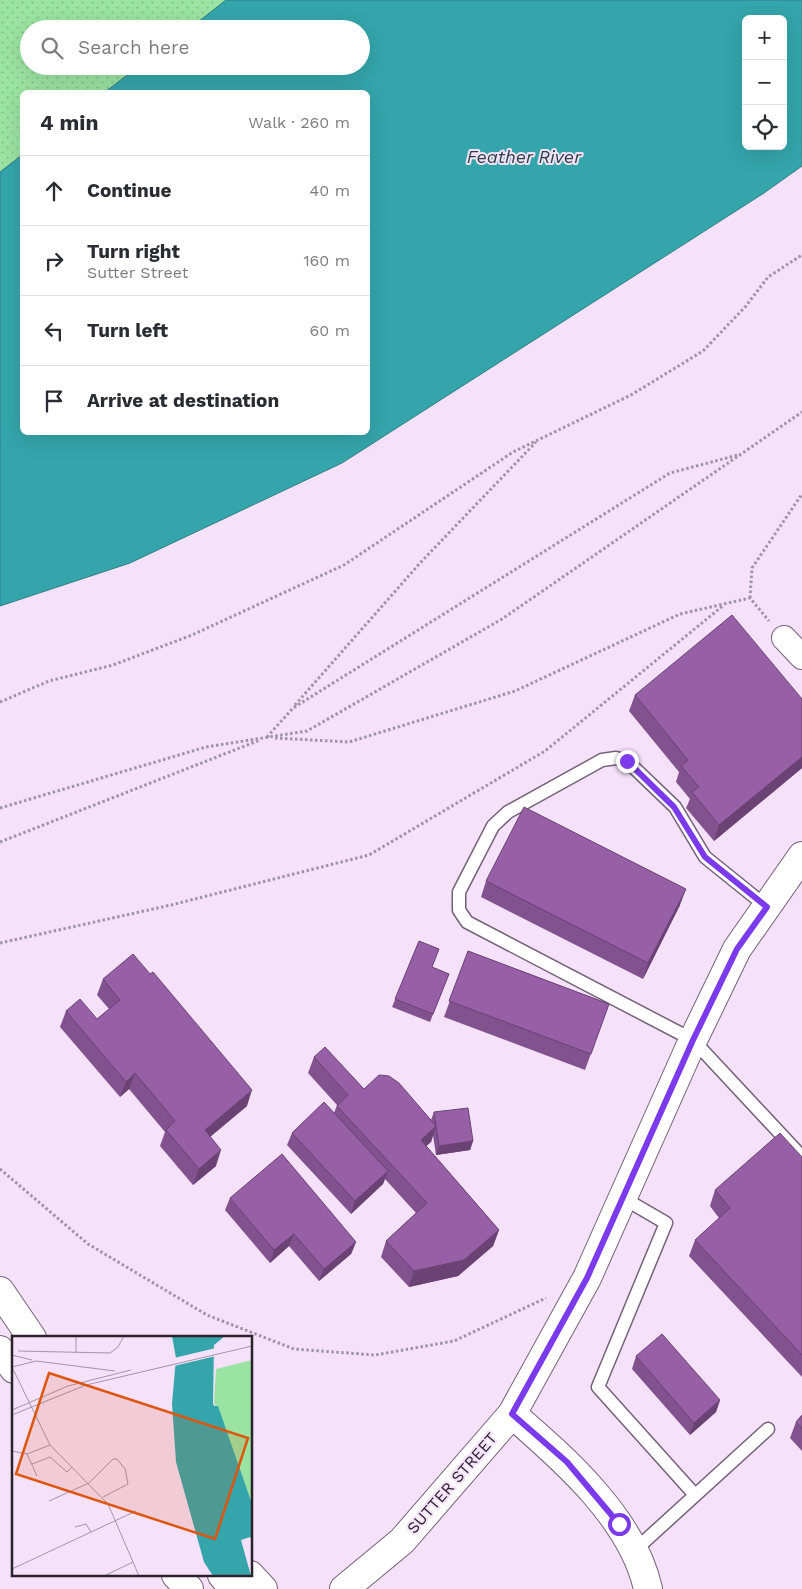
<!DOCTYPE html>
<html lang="en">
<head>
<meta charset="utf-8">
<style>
  :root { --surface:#fff; --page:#f7f7f7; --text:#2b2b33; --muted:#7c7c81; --line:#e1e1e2 }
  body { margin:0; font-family:"Work Sans",sans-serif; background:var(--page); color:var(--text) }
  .controls { position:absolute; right:15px; top:15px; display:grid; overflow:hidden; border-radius:8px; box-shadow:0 5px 20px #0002 }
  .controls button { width:45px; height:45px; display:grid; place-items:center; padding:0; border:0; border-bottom:1px solid var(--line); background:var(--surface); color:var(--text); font:25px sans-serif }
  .stop { position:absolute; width:15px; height:15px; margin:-11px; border:4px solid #7c3aed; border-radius:50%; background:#fff }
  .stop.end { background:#7c3aed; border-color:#fff; box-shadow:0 1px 5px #0008 }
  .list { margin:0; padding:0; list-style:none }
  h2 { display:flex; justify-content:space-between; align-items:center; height:65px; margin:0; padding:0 20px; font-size:21px }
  h2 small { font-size:16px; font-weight:400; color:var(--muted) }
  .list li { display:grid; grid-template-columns:32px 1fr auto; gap:15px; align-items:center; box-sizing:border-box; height:70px; padding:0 20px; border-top:1px solid var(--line) }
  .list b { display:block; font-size:19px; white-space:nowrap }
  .list p { margin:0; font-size:16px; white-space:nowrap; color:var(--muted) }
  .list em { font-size:16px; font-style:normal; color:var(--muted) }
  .icon { flex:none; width:28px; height:28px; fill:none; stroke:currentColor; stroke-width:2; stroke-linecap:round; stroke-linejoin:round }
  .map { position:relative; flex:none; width:802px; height:1589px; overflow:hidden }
  .search { position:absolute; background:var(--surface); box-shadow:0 5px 20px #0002; left:20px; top:20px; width:350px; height:55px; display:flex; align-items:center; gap:12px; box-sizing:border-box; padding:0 18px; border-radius:28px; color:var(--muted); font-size:19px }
  .panel { position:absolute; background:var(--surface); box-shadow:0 5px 20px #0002; left:20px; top:90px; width:350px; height:345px; border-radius:8px }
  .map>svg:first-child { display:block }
</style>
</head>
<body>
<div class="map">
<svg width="802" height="1589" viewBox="0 0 802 1589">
  <defs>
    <pattern id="park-dots" width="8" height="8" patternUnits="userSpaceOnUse" patternTransform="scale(1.25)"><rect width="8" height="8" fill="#9be3a2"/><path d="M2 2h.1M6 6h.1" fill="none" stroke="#86c28c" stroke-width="1.8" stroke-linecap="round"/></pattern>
  </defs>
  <rect width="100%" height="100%" fill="#f5e1fa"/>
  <path fill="url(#park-dots)" d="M0 0H270L231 29H29V66H180L145 92H22V183L0 200Z"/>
  <path fill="#34a5ab" stroke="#317e85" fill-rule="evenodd" d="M226 0H802V166L764 193 342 463 130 563 0 606V172L22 155V432H368V92H105L139 66H361V29H189ZM746 19H783V146H746Z"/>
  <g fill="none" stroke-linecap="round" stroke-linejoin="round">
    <defs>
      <path id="lane" d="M767 907 705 857 675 807 627 761 616 758 602 760 508 812 493 826 459 892V910L467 922 693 1040 802 1157
        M623 1198 666 1223 598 1387 695 1495
        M635 1550 768 1429"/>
      <path id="street" d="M784 638 802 657"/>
      <path id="secondary" d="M512 1414C563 1458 633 1519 648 1589
        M344 1589 402 1541 512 1414 587 1278 693 1040 737 949 802 856"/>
      <path id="highway" d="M0 1291 32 1338
        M0 1350 14 1369
        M176 1575 189 1589
        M222 1575 234 1589
        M250 1575 263 1589"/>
    </defs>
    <use href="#lane" stroke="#746279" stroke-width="15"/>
    <use href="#street" stroke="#746279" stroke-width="26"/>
    <use href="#secondary" stroke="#746279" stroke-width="30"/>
    <use href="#highway" stroke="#746279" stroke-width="30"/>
    <path stroke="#a192a5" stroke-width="3" stroke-dasharray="2.5 2.5" stroke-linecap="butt" d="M750 598 752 568 802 494
      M0 702 49 681 113 665 192 635 344 565 513 452 631 395 703 351 746 306 768 277 802 255
      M295 705 420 563 536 442
      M267 737 293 708 670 473 738 455
      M275 738 349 742 515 691 680 614 750 598 769 621
      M0 808 206 747 307 731 502 619 802 412
      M0 842 260 740
      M0 943 171 905 369 855 545 751 724 605
      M0 1169 88 1244 207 1315 294 1349 375 1355 454 1341 546 1298"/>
    <use href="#lane" stroke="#fff" stroke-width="12"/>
    <use href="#street" stroke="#fff" stroke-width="24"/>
    <use href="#secondary" stroke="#fff" stroke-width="28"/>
    <use href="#highway" stroke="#fff" stroke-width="28"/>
  </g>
  <path fill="#82528f" d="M635 695 802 699V768L714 841 686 808 690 799 676 782 679 772 629 711Z
    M486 881 680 905 643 979 481 897Z
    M419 941 432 967 449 974 430 1022 392 1007Z
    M468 951 609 1004 585 1070 444 1017Z
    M103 979 247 1106 210 1137 216 1166 193 1185 160 1146 165 1132 129 1089 120 1097 60 1027 66 1011 97 1019 109 1009 97 995Z
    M314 1057 364 1089 431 1120 434 1112 473 1141 470 1150 436 1155 433 1135 431 1142 426 1146 499 1230 493 1246 458 1276 409 1287 381 1257 386 1241 416 1213 385 1179 383 1184 351 1214 287 1145 292 1133 334 1113 337 1105 308 1073Z
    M802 1157V1377L689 1256 695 1240 719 1218 710 1206 715 1190Z
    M230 1198 356 1242 351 1254 319 1281 289 1246 270 1263 225 1210Z
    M636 1356 720 1400 716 1412 690 1435 632 1369Z
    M802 1415V1451L790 1438 796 1422Z"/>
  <path fill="#6a4274" d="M802 757V768L714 841 719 825Z
    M686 889 680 905 643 979 648 963Z
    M135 1073 129 1089 120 1097 126 1082Z
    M252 1090 247 1106 199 1146 205 1130Z
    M436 1126 431 1142 415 1156 421 1140Z
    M473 1141 470 1150 436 1155 439 1146Z
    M221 1150 216 1166 193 1185 199 1169Z
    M388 1171 383 1184 351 1214 355 1201Z
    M499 1230 493 1246 458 1276 409 1287 414 1271Z
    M294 1234 289 1246 270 1263 274 1250Z
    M356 1242 351 1254 319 1281 324 1269Z
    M720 1400 716 1412 690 1435 694 1423Z"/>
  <path fill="#975fa6" stroke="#6a4274" d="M732 615 802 699V757L719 825 692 792 699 787 681 766 688 760 635 695Z
    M524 807 686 889 648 963 486 881Z
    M419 941 439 949 432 967 449 974 433 1014 395 999Z
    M468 951 609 1004 591 1054 449 1001Z
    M133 954 150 974 153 972 252 1090 205 1130 221 1150 199 1169 166 1130 175 1121 135 1073 126 1082 66 1011 80 999 97 1019 120 1000 103 979Z
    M325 1047 364 1089 379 1075 389 1076 399 1083 436 1126 421 1140 499 1230 464 1260 414 1271 386 1241 427 1203 337 1106 348 1095 314 1057Z
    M324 1102 388 1171 355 1201 292 1133Z
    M468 1108 473 1141 439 1146 434 1112Z
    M780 1133 802 1157V1355L695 1240 730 1208 715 1190Z
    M282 1154 356 1242 324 1269 294 1234 274 1250 230 1198Z
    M662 1334 720 1400 694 1423 636 1356Z
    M802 1415V1429L796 1422Z"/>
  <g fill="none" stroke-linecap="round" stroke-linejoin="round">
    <path stroke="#7c3aed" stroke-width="6" d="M619 1524 567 1462 512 1414 587 1278 693 1040 737 949 767 907 705 857 674 807 627 761"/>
  </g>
  <g text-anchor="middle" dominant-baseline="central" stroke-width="4" stroke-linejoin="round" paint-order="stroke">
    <g font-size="16" fill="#2a232c" stroke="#f5e1fa">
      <text transform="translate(452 1483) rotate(-49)">SUTTER STREET</text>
    </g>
    <g font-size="18" font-style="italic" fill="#274041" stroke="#f5e1fa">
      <text x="524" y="156">Feather River</text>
    </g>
  </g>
  <g transform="translate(12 1336)">
    <rect width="240" height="240" fill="#f5e1fa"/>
    <path d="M240 24V168L226 137 202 66 204 33Z" fill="#9be3a2"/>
    <path d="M240 41V82L232 43Z" fill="#9be3a2"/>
    <path d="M160 0H213L202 9 201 67 202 70H206L240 168V204L238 201 229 204 239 240H201L192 226 164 126 160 68 164 22Z" fill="#34a5ab"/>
    <path d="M204 12V20L162 30V22Z" fill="#f5e1fa"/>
    <path fill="none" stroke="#a495a8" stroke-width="1" d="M64 0V17M6 15 98 17 106 11 112 0M0 19 20 24M0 31 38 109 96 168 127 240M0 31 24 25 103 35M0 74 56 50 119 34M0 79 74 49 240 10M0 115 15 118 38 109M15 118 25 140M20 128 38 121 55 136 60 131M37 165 77 147 101 123H105L113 133 116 148 91 161M63 191 74 188 79 196M0 233 124 175M92 240 121 226"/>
    <path fill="#de560e" fill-opacity="0.15" stroke="#de560e" stroke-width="2.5" d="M37 37 236 102 203 203 4 138Z"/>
    <rect width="240" height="240" fill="none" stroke="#2a232c" stroke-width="2.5"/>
  </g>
</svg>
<div class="controls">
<button>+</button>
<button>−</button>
<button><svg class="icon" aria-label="locate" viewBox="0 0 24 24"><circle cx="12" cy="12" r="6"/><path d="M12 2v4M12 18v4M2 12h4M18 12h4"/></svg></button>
</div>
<div class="stop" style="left:619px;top:1524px"></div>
<div class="stop end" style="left:627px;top:761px"></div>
<div class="search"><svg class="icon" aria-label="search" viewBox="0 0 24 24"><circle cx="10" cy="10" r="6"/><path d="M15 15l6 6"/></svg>Search here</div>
<section class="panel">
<h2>4 min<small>Walk · 260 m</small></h2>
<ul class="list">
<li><svg class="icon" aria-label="ahead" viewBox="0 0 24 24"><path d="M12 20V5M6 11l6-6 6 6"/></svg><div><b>Continue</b></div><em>40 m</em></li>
<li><svg class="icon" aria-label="right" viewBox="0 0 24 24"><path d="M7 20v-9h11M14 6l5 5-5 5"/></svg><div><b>Turn right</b><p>Sutter Street</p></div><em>160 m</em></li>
<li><svg class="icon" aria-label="left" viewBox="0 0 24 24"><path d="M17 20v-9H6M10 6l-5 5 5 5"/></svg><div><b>Turn left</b></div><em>60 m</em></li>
<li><svg class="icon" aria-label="arrive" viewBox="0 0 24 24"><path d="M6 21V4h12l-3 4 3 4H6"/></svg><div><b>Arrive at destination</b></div></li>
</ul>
</section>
</div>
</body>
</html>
